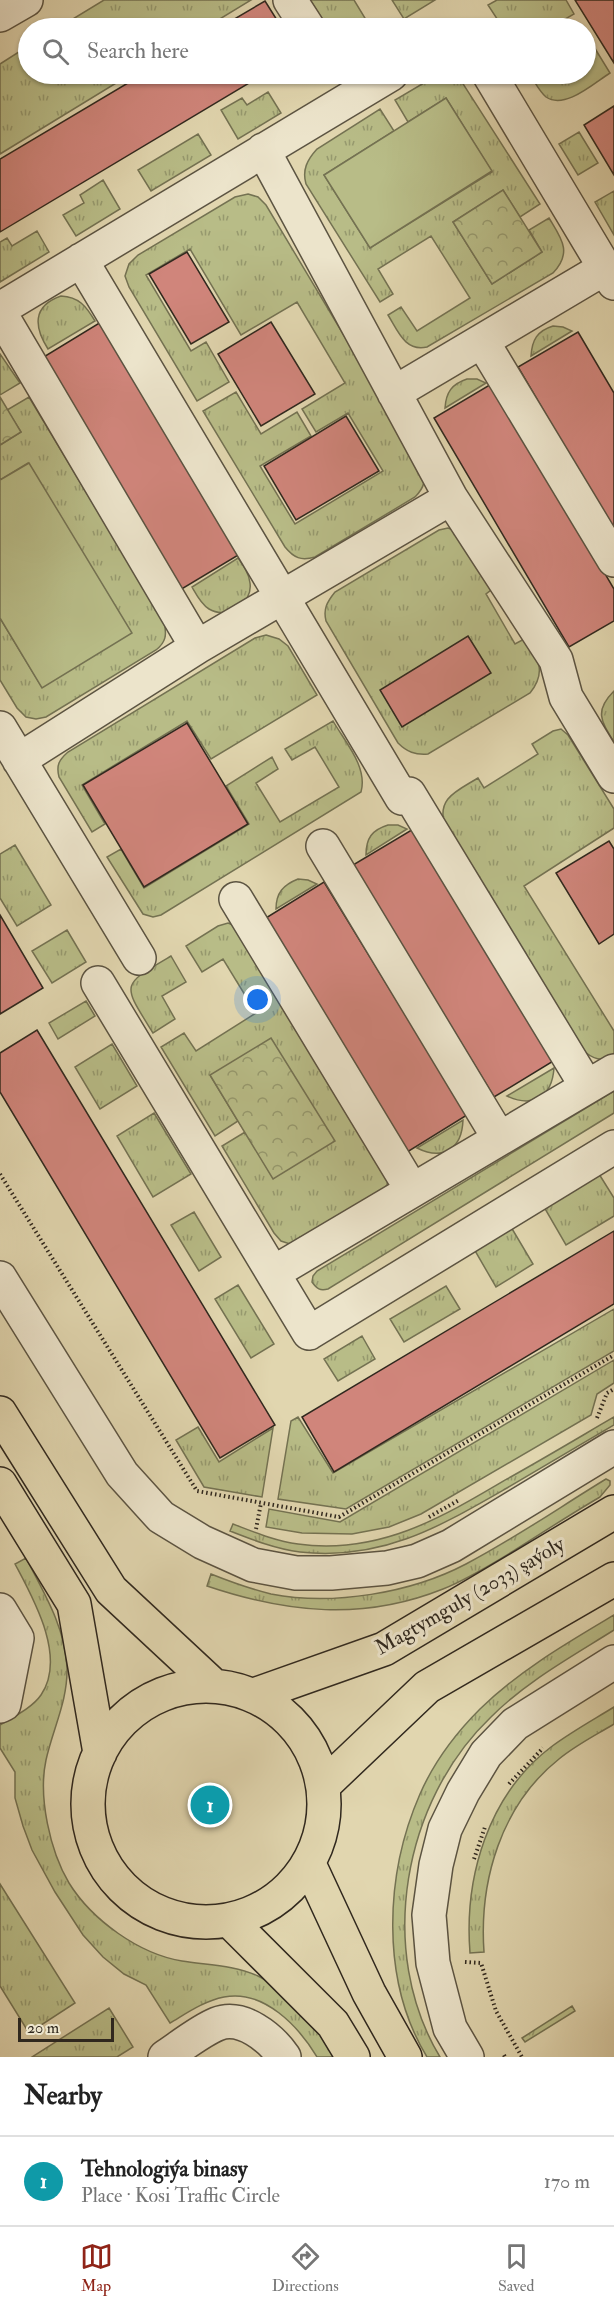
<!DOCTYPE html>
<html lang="en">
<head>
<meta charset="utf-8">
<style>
  :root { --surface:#fff; --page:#f2f2f2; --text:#222; --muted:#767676; --line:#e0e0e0; --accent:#8f2418 }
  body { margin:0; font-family:"IM FELL Double Pica",serif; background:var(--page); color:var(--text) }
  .scale { position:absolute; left:18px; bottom:15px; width:96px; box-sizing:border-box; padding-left:6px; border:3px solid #30281e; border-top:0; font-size:16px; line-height:21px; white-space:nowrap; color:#30281e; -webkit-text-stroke:4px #ece4cb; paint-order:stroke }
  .you { position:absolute; left:258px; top:1000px; width:21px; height:21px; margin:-15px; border:4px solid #fff; border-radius:50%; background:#1a73e8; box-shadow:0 0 0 9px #1a73e833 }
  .badge { display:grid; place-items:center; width:39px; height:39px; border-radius:50%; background:var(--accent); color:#fff; font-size:20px; font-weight:700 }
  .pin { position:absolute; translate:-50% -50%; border:3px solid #fff; box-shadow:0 2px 6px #0006 }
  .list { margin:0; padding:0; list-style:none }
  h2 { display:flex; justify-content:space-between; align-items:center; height:78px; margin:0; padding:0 24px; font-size:26px }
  h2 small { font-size:20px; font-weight:400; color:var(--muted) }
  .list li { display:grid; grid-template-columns:39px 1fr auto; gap:18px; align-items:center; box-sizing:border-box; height:90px; padding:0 24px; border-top:2px solid var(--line) }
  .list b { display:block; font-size:22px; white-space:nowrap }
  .list p { margin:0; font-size:20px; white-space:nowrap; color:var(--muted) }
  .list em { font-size:20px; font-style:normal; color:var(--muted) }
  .icon { flex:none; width:33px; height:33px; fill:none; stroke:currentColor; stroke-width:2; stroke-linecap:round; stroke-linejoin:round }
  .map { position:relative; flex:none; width:614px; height:2057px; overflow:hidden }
  .search { position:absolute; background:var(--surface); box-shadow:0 2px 4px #0004; left:18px; right:18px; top:18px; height:66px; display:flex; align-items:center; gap:15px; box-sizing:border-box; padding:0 21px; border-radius:33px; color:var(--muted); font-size:22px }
  .sheet { height:168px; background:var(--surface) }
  nav { display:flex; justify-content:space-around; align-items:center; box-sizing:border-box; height:84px; border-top:2px solid var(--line); background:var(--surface); font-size:16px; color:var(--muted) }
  nav a { display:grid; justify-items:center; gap:3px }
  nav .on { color:var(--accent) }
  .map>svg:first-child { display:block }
</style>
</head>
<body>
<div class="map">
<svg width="614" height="2057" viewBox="0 0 614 2057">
  <defs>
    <pattern id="grass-tufts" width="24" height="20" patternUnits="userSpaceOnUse" patternTransform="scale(1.5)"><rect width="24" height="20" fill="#b8bc87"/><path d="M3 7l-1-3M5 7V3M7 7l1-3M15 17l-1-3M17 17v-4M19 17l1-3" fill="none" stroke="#96996e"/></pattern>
    <pattern id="park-crowns" width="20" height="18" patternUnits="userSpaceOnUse" patternTransform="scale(1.5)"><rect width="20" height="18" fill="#b8bc87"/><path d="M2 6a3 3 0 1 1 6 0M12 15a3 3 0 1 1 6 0" fill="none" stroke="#96996e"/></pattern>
  </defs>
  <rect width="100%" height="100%" fill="#e1d6af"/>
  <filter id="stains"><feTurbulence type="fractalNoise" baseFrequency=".00333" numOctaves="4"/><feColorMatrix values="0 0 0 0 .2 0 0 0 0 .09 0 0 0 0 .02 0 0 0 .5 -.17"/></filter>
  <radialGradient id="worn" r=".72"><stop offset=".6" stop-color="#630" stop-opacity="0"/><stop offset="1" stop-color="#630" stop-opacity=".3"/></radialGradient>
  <path fill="url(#grass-tufts)" stroke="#747252" stroke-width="1.5" d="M104 0H251L205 28H58Z
    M310 0H354L371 28H328Z
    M392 0H435L404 19Z
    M497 0H566L574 14 550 28H503L488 5Z
    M591 42 610 73C594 83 565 110 546 97 540 92 536 84 532 78L539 74H586V45Z
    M28 46V74H131L0 154V64Z
    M439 74H452L460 79 540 204 520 217 503 190 453 222 492 284 542 252 529 230 549 218C561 238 573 252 553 273L427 347C405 352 398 331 388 315L401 307 417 331 470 298 431 236 378 269 393 294 380 302 306 184C302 170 307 160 317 149L380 109 394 131 324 175 370 248 492 172 446 98 408 122 395 100Z
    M268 92 281 113 238 139 221 110 242 98 247 105Z
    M579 132 598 163 578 175 559 144Z
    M198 134 211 155 151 191 138 170Z
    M103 180 120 209 76 236 63 215 84 203 80 195Z
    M614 191V235L595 202Z
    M248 194 258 197 266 205 422 466C426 480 425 487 415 497L315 557C301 561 294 558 285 547L203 411 236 392 261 434 297 412 311 436 260 466 295 524 383 471 348 413 316 432 302 409 345 383 297 302 241 335 190 249 146 275 191 351 206 342 229 382 197 401 129 287 125 276 129 264 138 255 235 197Z
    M37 231 49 252 0 282V242L7 238 12 246Z
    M61 296C79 297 86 306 95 321L48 349C34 327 32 306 61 296Z
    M553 326 563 327 572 331 531 356C532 340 537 331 553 326Z
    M0 354 20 383 0 395Z
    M467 379H477L486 383 445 408C446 392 452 384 467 379Z
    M29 397 164 622C167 635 166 642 156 650L46 717 36 719 26 717 17 708 0 680V618L42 687 28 463 0 480V445L21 432 7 410Z
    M448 528 459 532 495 587 486 594 515 644 526 638C538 659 547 672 530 693L428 754C415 755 407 752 398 743L326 621C323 609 327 602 335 592L439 530Z
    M238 558C243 565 249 573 250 583 253 604 227 620 209 609 201 604 196 594 192 587Z
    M266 635 279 639 288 646 317 695 211 759 187 721 82 785 105 824 92 832 59 777C56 765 59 760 68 752L255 638Z
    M614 691V742C601 721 594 711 614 691Z
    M333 721C345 742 368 767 361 792L161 915 153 917 143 914 107 857 121 849 144 888 249 824 226 786 272 757 278 769 256 783 280 822 339 787 315 747 292 760 285 749Z
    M561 729 568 735 614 809V828L524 886 614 1031V1053C605 1063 595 1060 585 1052L445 826C436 798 457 791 478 778L484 788 538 754 532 744 553 731Z
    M388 825H398L407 829 366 855C366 838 372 830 388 825Z
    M15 845 51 905 17 926 0 898V854Z
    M298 879 308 880 317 884 276 909C276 893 283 885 298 879Z
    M228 923 238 927 389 1175 387 1185 381 1192 290 1244 281 1241 274 1233 222 1146 245 1132 274 1179 210 1075 238 1121 215 1136 161 1047 184 1033 196 1051 256 1013 223 959 202 972 186 946 218 926Z
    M67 930 86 962 52 983 32 951Z
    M171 956 186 982 162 996 175 1019 153 1033C122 983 120 986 171 956Z
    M86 1001 95 1016 58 1039 49 1023Z
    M112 1044 137 1086 100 1109 75 1067Z
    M554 1068C552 1097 533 1108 507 1096Z
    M614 1091V1113L328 1289C320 1291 317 1289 312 1282L313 1276 317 1271Z
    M154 1113 191 1174 153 1197 117 1136Z
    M463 1120C462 1149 443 1161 417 1148Z
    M599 1174 614 1198V1216L566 1245 544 1207Z
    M194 1212 221 1257 199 1271 171 1225Z
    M511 1227 533 1264 496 1287 474 1249Z
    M238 1285 274 1344 251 1358 215 1299Z
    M446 1286 460 1309 404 1342 390 1319Z
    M614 1309V1351L346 1509 278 1499 291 1421 298 1417 333 1473Z
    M362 1336 375 1359 338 1381 324 1359Z
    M614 1360V1383L597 1394 591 1415 421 1514 389 1527 352 1534 302 1533 266 1527 269 1509 340 1522Z
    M614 1417V1425C578 1446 542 1467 507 1488 439 1527 382 1561 300 1552 276 1549 253 1540 230 1531L233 1524C254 1532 275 1541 298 1544 379 1555 441 1518 507 1479 543 1459 578 1438 614 1417Z
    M198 1427 219 1462 273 1428 262 1497 204 1487 176 1440Z
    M606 1479 610 1481V1485L600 1497C571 1514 543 1532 515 1550 492 1564 468 1579 443 1589 363 1621 287 1613 207 1586L211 1574C231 1582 251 1589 271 1594 333 1606 411 1593 466 1564 514 1539 560 1507 606 1479Z
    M26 1558C44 1593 65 1627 67 1667 68 1701 53 1728 46 1760 38 1797 50 1851 69 1883 92 1920 139 1954 182 1961 207 1965 235 1965 258 1976 290 1991 317 2027 335 2057H317C299 2027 264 1989 224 1997 204 2001 187 2013 170 2023L146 1985 124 1974 103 1957 83 1935 55 1892 32 1850 23 1826 15 1798V1772L0 1748V1725C13 1717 32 1708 41 1695 67 1657 33 1598 15 1564Z
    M614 1615V1630C571 1657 527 1681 491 1717 403 1801 376 1951 440 2057H427C380 1980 385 1874 420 1794 434 1762 456 1733 480 1709 520 1670 567 1643 614 1615Z
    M614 1707V1724C596 1735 576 1745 559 1759 501 1805 479 1881 484 1952L470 1953C464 1877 488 1795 551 1747 571 1732 593 1720 614 1707Z
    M0 1884 75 2003 29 2033 0 1986Z
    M572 2006 575 2011 525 2042 522 2038Z
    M109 2008 133 2047 117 2057H32Z"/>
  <path fill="url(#park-crowns)" stroke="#747252" stroke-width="1.5" d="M503 190 542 252 492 284 453 222Z
    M0 397 21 432 0 445Z
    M271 1038 335 1141 273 1179 210 1075Z"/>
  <path fill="#b8bc87" stroke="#747252" stroke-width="1.5" d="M446 98 492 171 370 248 324 175Z
    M29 463 132 633 42 688 0 618V480Z"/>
  <path fill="#d0857b" stroke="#30281e" stroke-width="1.5" d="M575 0H614V63Z
    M265 1 282 28H219Z
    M143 74H264L0 232V159Z
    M614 106V175L584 125Z
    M187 252 229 322 191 344 149 274Z
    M101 322 240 554 180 590 42 358Z
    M271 322 315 394 261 426 218 354Z
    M578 332 614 393V531L518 367Z
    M493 383 614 589V621L569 647 434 418Z
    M346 416 379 471 296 520 264 466Z
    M468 636 491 673 402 727 380 690Z
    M187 723 248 824 144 887 83 785Z
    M415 828 555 1060 494 1097 353 865Z
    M609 841 614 849V934L599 944 556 873Z
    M324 882 467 1115 404 1154 261 921Z
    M0 915 43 988 0 1014Z
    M37 1030 275 1425 220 1458 0 1092V1053Z
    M614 1231V1304L334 1472 302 1417Z"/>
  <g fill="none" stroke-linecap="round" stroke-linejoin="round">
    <defs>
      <path id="minor" d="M290 0 308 28
        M0 15 26 0
        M489 74 614 283
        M263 150 451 498
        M81 260 402 798
        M0 309 391 74
        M0 313 197 647
        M482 341 614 560
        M394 393 605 268
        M0 728 139 958
        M19 760 197 647 451 498 556 660 566 697 614 776
        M409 794 587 1087
        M323 846 499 1138
        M236 899 412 1190
        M98 983 309 1333 614 1147
        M273 1273 614 1071
        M0 1278 122 1474 161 1517 202 1542 253 1565 296 1573H331L387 1568 417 1561 451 1546 614 1447
        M0 1610 17 1638 4 1704 0 1706
        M165 2057C180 2047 200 2031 217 2024 242 2014 271 2038 284 2057
        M467 2057 450 2028 433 1963 429 1915 436 1865 445 1829 463 1792 486 1754 515 1724 614 1662"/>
      <path id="major" d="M0 1413 111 1590 213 1685
        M0 1484 74 1604 100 1753
        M88 1804a118 118 0 1 1 236 0a118 118 0 1 1-236 0Z
        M254 1695 384 1649 614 1512
        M324 1785 427 1687 614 1579
        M309 1864 369 1993 405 2057
        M229 1920 333 2024 353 2057"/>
    </defs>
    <use href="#minor" stroke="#5c5442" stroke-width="36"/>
    <use href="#major" stroke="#30281e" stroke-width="36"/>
    <path stroke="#30281e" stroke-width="4" stroke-dasharray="1.5 3" stroke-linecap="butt" d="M0 1174 197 1491 339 1517 614 1355
      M597 1418 607 1393 614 1389
      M429 1517 459 1500
      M256 1529 261 1503
      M509 1784 543 1748
      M474 1859 485 1827
      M465 1962 481 1963 496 2011 522 2057
      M504 2055 505 2057"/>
    <use href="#minor" stroke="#ece4cb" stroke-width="33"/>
    <use href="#major" stroke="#e1d6af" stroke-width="33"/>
  </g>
  <g text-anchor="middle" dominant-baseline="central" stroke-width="6" stroke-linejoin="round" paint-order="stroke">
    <g font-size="21" fill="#30281e" stroke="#ece4cb">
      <text transform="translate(470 1596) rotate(-30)">Magtymguly (2033) şaýoly</text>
    </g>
  </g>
  <rect width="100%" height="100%" filter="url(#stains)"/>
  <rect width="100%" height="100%" fill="url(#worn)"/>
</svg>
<div class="scale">20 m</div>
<div class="you"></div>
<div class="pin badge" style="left:210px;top:1805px;background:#0f9aa8">1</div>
<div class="search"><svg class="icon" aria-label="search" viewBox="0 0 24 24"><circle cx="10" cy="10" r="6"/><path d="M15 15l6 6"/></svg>Search here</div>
</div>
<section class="sheet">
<h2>Nearby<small></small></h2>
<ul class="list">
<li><span class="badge" style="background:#0f9aa8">1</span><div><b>Tehnologiýa binasy</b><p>Place · Kosi Traffic Circle</p></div><em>170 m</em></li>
</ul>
</section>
<nav>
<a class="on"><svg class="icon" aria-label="map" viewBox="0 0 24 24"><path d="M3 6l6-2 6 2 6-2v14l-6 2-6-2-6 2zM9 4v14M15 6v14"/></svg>Map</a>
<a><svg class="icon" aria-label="directions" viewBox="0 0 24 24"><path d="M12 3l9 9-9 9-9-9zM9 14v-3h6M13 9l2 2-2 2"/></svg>Directions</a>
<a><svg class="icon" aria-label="saved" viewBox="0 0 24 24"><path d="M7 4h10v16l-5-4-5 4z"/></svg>Saved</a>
</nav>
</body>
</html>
